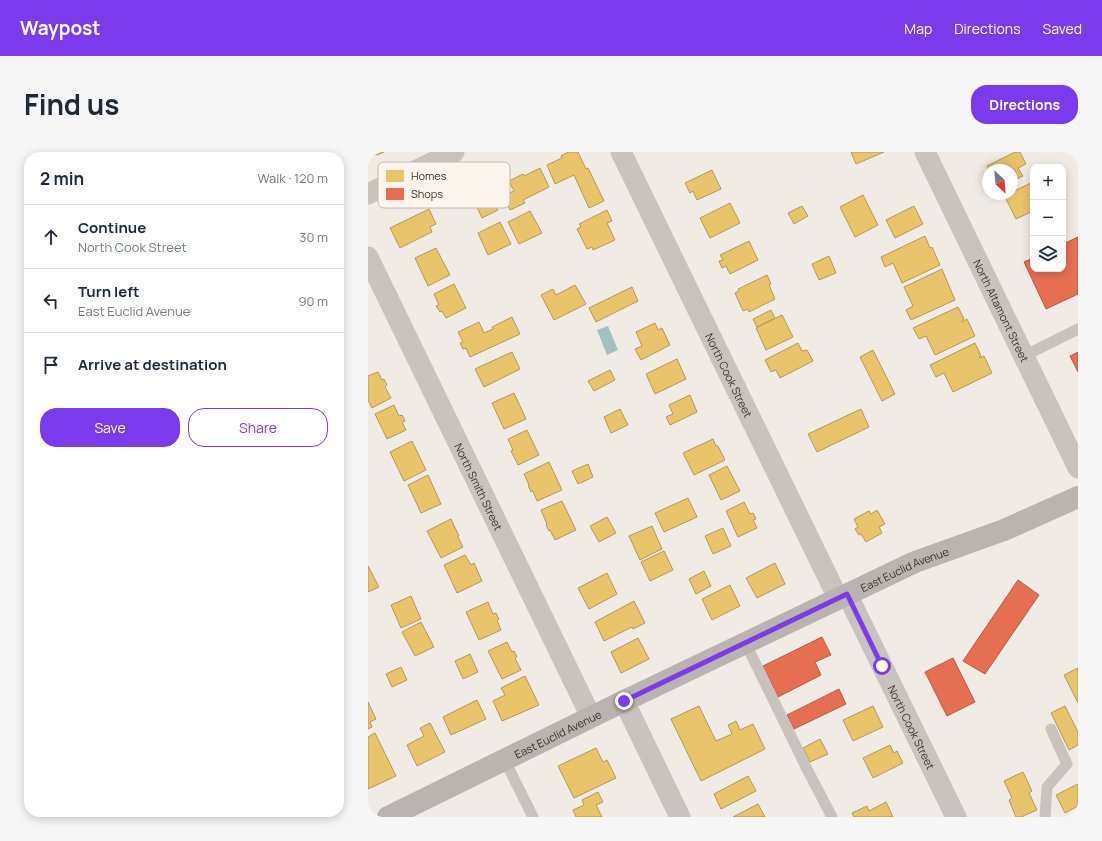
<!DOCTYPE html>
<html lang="en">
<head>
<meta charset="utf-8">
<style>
  :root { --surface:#fff; --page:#f6f6f7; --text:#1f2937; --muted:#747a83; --line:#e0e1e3; --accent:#7c3aed }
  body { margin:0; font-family:Manrope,sans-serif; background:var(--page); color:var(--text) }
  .controls { position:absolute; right:12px; top:12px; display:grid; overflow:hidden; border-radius:8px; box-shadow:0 2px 10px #0003 }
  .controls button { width:36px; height:36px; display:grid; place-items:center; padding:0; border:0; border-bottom:1px solid var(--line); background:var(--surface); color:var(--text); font:20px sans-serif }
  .compass { position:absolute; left:614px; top:12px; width:36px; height:36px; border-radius:50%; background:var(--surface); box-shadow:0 2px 10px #0003; rotate:154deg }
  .stop { position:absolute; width:12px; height:12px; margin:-9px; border:3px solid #7c3aed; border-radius:50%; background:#fff }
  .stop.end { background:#7c3aed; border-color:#fff; box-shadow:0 1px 4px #0008 }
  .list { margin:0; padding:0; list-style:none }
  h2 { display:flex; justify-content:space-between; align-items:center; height:52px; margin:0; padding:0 16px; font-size:17px }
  h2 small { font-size:13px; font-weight:400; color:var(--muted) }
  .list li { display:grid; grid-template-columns:26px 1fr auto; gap:12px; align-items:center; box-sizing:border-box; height:64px; padding:0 16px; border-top:1px solid var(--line) }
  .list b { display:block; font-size:15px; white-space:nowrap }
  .list p { margin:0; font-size:13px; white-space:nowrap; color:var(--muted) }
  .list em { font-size:13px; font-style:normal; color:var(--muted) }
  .actions { display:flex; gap:8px; padding:12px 16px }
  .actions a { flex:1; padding:9px 0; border:1px solid var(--accent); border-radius:16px; text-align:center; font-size:14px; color:var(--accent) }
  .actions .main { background:var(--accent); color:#fff }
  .icon { flex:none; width:22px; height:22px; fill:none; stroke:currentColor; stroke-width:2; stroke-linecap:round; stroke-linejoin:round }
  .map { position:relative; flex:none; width:710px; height:665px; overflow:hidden; border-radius:16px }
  header { display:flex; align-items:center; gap:24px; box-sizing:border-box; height:56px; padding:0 20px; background:var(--accent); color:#fff }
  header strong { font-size:19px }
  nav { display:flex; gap:22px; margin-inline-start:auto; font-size:14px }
  .intro { display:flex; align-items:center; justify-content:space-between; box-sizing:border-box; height:96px; padding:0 24px }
  h1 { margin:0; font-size:28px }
  .button { padding:10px 18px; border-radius:16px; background:var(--accent); color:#fff; font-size:14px; font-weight:700 }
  main { display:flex; gap:24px; padding:0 24px }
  aside { flex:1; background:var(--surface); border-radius:16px; box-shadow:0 2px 10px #0003 }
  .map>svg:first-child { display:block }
</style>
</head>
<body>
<header>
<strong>Waypost</strong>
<nav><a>Map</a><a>Directions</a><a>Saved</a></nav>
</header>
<div class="intro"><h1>Find us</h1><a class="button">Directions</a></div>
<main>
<aside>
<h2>2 min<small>Walk · 120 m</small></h2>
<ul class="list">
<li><svg class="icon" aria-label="ahead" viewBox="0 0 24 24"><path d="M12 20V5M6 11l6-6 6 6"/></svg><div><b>Continue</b><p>North Cook Street</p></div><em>30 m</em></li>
<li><svg class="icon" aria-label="left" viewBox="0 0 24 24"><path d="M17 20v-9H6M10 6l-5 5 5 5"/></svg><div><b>Turn left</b><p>East Euclid Avenue</p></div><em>90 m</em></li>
<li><svg class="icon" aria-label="arrive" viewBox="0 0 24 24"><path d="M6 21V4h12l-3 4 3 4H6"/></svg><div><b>Arrive at destination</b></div></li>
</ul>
<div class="actions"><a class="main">Save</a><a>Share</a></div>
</aside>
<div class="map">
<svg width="710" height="665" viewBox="0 0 710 665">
  <rect width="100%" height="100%" fill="#f0ebe5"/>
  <path fill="#a1c2c1" d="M240 174 250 198 239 203 229 178Z"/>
  <path fill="#e9c46a" stroke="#b59857" d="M0 0H16L9 3 8 2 0 6Z
    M200 0H210L218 17 220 16 236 49 221 56 206 23 187 32 179 13 194 6 193 4Z
    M483 0H516L488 12Z
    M647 0H652L658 12 650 16 655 24 644 29V18H621L619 14Z
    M172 16 181 35 155 48 157 51 142 58 136 44 146 39 141 29 155 22 156 24Z
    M344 18 353 37 329 48 325 39 322 41 317 31Z
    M665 30V59L648 67 636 43 644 42V40Z
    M121 41 130 58 114 66 106 49Z
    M495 43 510 73 487 85 472 55Z
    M362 51 372 71 342 86 332 66Z
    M434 54 440 64 426 72 420 61Z
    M546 54 555 72 527 86 518 68Z
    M61 57 68 72 62 75 64 80 32 96 22 76Z
    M239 58 244 69 239 71 247 88 225 98 224 95 219 97 209 77 213 75 211 72Z
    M162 59 174 81 151 92 140 70Z
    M132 70 143 92 120 103 110 81Z
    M557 84 562 96 564 95 572 113 534 131 525 111 517 115 513 105Z
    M381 89 390 108 362 122 358 114 354 116 351 109 355 108 352 103Z
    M68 96 82 123 60 134 47 106Z
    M461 104 468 121 451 128 444 112Z
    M574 117 587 148 543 168 538 158 545 154 536 135Z
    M399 123 403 132 401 133 407 147 381 160 380 157 375 159 367 141 371 139 370 137Z
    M86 132 98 156 78 166 74 159 72 160 68 154 71 153 66 142Z
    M207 133 218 152 186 168 173 143 185 137 188 143Z
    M264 135 270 149 228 170 221 156Z
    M590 155 596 167 594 168V170L599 167 607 184 567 203 558 184 551 187 545 176Z
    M403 158 407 166 389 175 385 167Z
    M414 163 425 185 398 198 388 176Z
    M144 165 152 182 102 205 98 196 95 197 92 191 95 190 90 180 111 170 116 181 125 177 124 175Z
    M287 171 290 178 294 176 302 193 273 208 267 197 274 194 268 180Z
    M430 191 434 199 439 198 445 209 412 226 408 218 403 220 397 208Z
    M607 191 613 204 611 205 612 206 616 204 624 221 585 240 576 221 568 225 562 213Z
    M505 198 527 242 514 249 492 205Z
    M144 200 152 217 116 235 107 217Z
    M309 207 318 227 287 242 278 222Z
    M242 218 247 228 226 239 220 229Z
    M10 220 14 228 16 227 19 233 17 235 23 246 4 256 0 248V224Z
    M146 241 158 267 136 277 124 251Z
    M322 243 329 260 302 273 298 265 305 262 301 253Z
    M26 253 31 264 34 263 37 269 34 270 38 278 19 287 7 262Z
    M252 257 260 273 243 281 236 265Z
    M493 257 501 275 449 300 440 282Z
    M159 278 171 303 150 313 143 299 145 298 140 287Z
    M345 287 348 294H350L357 308 326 323 315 301Z
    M44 289 58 318 36 329 22 300Z
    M181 310 194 338 169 349 165 339 163 340 160 333H161L156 322Z
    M220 312 225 325 210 332 204 319Z
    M359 314 372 339 353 348 341 323Z
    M60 323 73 352 53 361 40 333Z
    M320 346 329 365 296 380 287 361Z
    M194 349 208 378 187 388 182 378 181 379 178 373 179 372 173 358Z
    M376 350 382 362 385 361 388 367 385 368 389 376 370 385 358 359Z
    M509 358 517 372 511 375 514 381 498 390 493 382 491 383 487 377 490 375 486 367 501 359 503 362Z
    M239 365 248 381 231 390 222 374Z
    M83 367 91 384 90 385 95 395 73 406 59 379Z
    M284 374 294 397 272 408 261 384Z
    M355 376 363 394 345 402 337 384Z
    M296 399 305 418 282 429 273 410Z
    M97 403 103 413 106 411 114 429 89 441 76 413Z
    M407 411 417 432 389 446 378 426Z
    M0 414 11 435 0 440Z
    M336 419 343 434 328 442 321 427Z
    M239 421 249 442 221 457 210 436Z
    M362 433 372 454 344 468 334 447Z
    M43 444 53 467 33 476 23 453Z
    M266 449 277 471 265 477 264 475 236 489 227 470Z
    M120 450 125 462 128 461 131 467 129 468 133 478 111 488 98 460Z
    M53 470 66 495 47 504 34 480Z
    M270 486 281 507 253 521 243 500Z
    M139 490 144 500 146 499 149 505 147 506 153 518 134 527 120 499Z
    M102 502 110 520 95 527 87 509Z
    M33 515 39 528 24 535 18 522Z
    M710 516V551L696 523Z
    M157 524 171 553 134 569 125 549 137 543 133 536Z
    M109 548 118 567 83 583 75 565Z
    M0 550 8 567 2 570 4 575 0 577Z
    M331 554 348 589 364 582 360 573 368 569 372 578 385 572 397 597 333 629 303 567Z
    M505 554 515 575 485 589 475 568Z
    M697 554 710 580V593L701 598 683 561Z
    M62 571 77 600 49 614 39 593 56 584 52 576Z
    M7 581 28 624 0 637V585Z
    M452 587 460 602 442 610 435 596Z
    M522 593 526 601 529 599 535 611 505 626 495 606Z
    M228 596 235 610 239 608 248 626 206 646 190 614Z
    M655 620 664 639 661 641 669 658 653 665H648L641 648 644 646 636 629Z
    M380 624 388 639 353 657 346 642Z
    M710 632V654L697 661 688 643Z
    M230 640 235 650 228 653 234 665H208L205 658 216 653 214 648Z
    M518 650 525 665H486L484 661 499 654 501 659Z
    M390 652 397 665H365Z"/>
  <path fill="#e76f51" stroke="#b35c46" d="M710 85V142L678 157 656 110 665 106V117H695V92Z
    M710 200V220L702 204Z
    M650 428 671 443 617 522 595 509Z
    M454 485 463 503 447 510 453 523 410 545 395 514Z
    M585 506 607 550 579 564 557 520Z
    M471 537 478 552 426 577 419 563Z"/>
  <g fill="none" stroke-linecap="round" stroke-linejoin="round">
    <path stroke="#c9c3be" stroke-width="11" d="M656 204 710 177
      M377 490 439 617 464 665
      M136 607 165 665
      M677 665 679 635 699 612 683 577"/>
    <g stroke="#c9c3be" stroke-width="21">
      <path id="s1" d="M253 0 470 446"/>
      <path id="s2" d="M557 0 710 316"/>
      <path d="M0 42 86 0"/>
      <path id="s3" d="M0 105 223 565"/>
      <path id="s4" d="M479 442 588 665"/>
      <path d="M256 549 312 665"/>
    </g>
    <path stroke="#bab3ae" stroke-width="22" id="s5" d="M20 665 256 549 547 410 636 378 710 345"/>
  </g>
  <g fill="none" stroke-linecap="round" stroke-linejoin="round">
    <path stroke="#7c3aed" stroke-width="5" d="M256 549 479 442 514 514"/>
  </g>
  <g text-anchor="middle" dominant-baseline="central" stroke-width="4" stroke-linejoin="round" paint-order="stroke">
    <g font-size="11" fill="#3b302b" stroke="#fbf5ee">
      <text stroke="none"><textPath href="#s2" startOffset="176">North Altamont Street</textPath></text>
      <text stroke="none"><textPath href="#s1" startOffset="248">North Cook Street</textPath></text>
      <text stroke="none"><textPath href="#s3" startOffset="255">North Smith Street</textPath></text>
      <text stroke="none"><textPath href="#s5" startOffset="573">East Euclid Avenue</textPath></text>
      <text stroke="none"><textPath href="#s4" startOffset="148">North Cook Street</textPath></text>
      <text stroke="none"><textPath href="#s5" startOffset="189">East Euclid Avenue</textPath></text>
    </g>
  </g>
  <rect x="10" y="10" width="132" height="46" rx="6" fill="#fbf5ee" stroke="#c1bab4" stroke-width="1"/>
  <rect x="18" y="18" width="18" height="12" fill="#e9c46a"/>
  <rect x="18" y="36" width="18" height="12" fill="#e76f51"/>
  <g font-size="11" fill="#3b302b">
    <text x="43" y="28">Homes</text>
    <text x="43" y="46">Shops</text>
  </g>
</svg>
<div class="controls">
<button>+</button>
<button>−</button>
<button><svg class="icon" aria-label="layers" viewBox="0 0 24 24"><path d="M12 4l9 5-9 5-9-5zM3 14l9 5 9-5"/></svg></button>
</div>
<svg class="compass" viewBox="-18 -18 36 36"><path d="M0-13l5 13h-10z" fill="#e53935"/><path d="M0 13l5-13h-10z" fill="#747a83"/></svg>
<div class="stop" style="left:514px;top:514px"></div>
<div class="stop end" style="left:256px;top:549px"></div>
</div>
</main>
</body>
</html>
